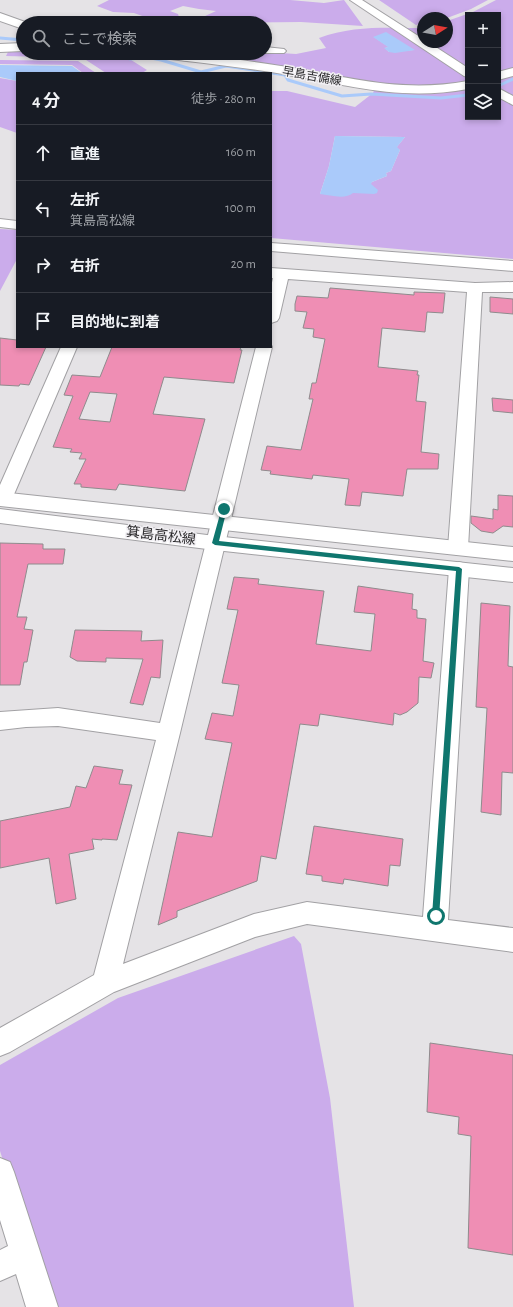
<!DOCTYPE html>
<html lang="ja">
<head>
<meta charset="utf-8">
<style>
  :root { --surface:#171b24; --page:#20242c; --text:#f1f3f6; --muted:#9ea1a6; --line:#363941 }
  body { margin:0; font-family:"Alegreya Sans","Noto Sans JP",sans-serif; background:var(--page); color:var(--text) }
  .controls { position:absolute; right:12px; top:12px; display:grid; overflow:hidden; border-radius:0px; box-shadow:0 2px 6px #0003 }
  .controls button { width:36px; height:36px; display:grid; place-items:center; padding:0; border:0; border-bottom:1px solid var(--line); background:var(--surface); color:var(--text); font:20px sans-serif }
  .compass { position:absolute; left:417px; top:12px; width:36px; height:36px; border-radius:50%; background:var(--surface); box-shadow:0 2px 6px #0003; rotate:79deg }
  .stop { position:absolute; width:12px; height:12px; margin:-9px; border:3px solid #0f766e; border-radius:50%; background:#fff }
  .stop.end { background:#0f766e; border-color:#fff; box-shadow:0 1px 4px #0008 }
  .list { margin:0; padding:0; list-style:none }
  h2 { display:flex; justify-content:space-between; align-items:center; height:52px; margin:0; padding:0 16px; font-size:17px }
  h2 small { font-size:13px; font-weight:400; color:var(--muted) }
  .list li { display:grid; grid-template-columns:26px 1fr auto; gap:12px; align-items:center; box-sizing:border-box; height:56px; padding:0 16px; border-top:1px solid var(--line) }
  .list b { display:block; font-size:15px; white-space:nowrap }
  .list p { margin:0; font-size:13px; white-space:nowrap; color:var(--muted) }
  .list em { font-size:13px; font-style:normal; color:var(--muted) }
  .icon { flex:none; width:22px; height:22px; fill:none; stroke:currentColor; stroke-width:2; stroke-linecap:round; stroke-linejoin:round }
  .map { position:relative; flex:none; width:513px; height:1307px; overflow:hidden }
  .search { position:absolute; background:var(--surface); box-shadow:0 2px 6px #0003; left:16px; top:16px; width:256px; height:44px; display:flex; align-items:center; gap:10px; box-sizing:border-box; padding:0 14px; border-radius:22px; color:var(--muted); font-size:15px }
  .panel { position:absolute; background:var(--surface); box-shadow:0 2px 6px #0003; left:16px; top:72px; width:256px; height:276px; border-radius:0px }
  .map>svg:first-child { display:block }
</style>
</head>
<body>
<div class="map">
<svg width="513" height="1307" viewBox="0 0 513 1307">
  <rect width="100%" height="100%" fill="#e5e3e6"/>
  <path fill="#cbaceb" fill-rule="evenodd" d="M109 0H290L324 3 344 0 363 26 301 22 208 23H206L203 17 216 11 199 9 183 6 170 11 178 14 180 20 175 21 168 17 148 18 134 13 113 12 97 6Z
    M379 0H488L471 9 447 18H423V23L416 25Z
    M496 0H513V259L271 238V91H287L355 107 373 93 377 83 230 60 228 58 230 53 265 52 296 54 326 48 319 38C353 25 388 28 423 28V42H447V21L473 12ZM468 15H498V117H468ZM374 37 414 50 389 52 385 48 389 47ZM335 136 405 137 396 148 400 150 391 171 386 173 387 176 372 182 358 192 320 194 329 166Z
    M23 51V53H120L147 70 142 73H106L83 58 6 56 8 52Z
    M0 60 78 61 96 73H83L72 65 0 64Z
    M0 78 17 81V133L0 127Z
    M0 229 17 230V259L0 291Z
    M294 936 301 944 330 1098 354 1307H50L0 1151V1065L118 998Z"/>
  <path fill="#aacafa" d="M386 32 415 50 395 53 389 52 384 48 388 47 373 37Z
    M0 65 72 66 82 73H17V81L0 77Z
    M335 136 405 137 397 147 400 150 391 171 386 173 387 176 372 182 371 184 378 190 377 193 374 194 353 193C345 200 330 195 320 194L329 166Z"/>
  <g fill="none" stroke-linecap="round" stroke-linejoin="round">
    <path stroke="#aacafa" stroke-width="3" d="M0 38 23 40
      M126 53 161 60 201 72 226 66 285 75 288 80 342 96 371 94 441 98 468 95
      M130 59 141 58
      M498 86 513 79"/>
  </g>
  <path fill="#ef8eb4" stroke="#8f8b8d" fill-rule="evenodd" d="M330 288 414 295V292L445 293 443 313 427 312 425 332 382 328 378 367 418 371 417 375H419L416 401 426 402 421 452 439 454 438 469H407L403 496 362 492 360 506 345 505 349 479 313 475 312 479 270 474 271 471 261 470 267 446 301 450 313 399H309L312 383H316L325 339 313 337 314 329 303 328 307 312 295 311V304L297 296 328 298Z
    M490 297 513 299V314L490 312Z
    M0 338 17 340V347H46L29 385 20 384 19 386 0 385Z
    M112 347H241L240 350H242L234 383 164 377 153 414 205 419 185 491 119 484 116 490 81 487V484H74L86 459H79L82 453 70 452 72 449 53 447 73 396 64 395 72 375 100 377ZM90 392 117 394 110 422 79 419Z
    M492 398 513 400V413L493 411Z
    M498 495 513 496V527L503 526 493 533 481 531 471 523V516L493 519V509L498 510Z
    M0 543 43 544V549H65L63 564H28L17 617H27L24 629 33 630 27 662H24L20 685H0Z
    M234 577 259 579 258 584 324 591 316 644 371 651 375 614 354 612 358 586 413 594 412 609 417 610V618L426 619 423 661 434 663 431 678 419 677 418 703 407 712 400 715 394 713 393 725 320 714 318 726 300 724 276 859 261 856 257 881 177 911V917L158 925 178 832 212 837 232 743 205 739 212 713 233 716 239 685 222 683 238 610 227 609Z
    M481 603 510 606 508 666 513 667V773L502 772 501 815 481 812 487 708 476 707Z
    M75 630 142 631 141 641 163 640 160 678 151 677 143 705 130 703 143 659 106 658V662L77 661 70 657Z
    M94 766 123 770 119 784 132 785 117 840 102 839V840L92 839 94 849 69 854 76 899 56 904 49 858 0 868V821L70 807 76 786 86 788Z
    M314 826 403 839 400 866 390 865 388 886 344 879 343 884 322 881V876L306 874Z
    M430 1043 513 1055V1255L468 1248 471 1136 458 1134 459 1117 427 1112Z"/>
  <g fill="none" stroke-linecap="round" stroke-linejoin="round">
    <defs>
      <path id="minor" d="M350 0H362L423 39V42H428L468 68V77L464 76Z
        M23 43V51L0 52V44Z
        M265 47 284 49 286 51 284 53H261H265Z
        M188 53H210L208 55C200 58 190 62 182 60L180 57 182 54Z
        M498 88 513 96V105L498 97Z
        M0 219 17 221V229L0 227Z
        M271 243 513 261V271L271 251Z
        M271 268 475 283 513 282V292H482L468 548 465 553 458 555 451 553 448 548 467 292 288 279 279 318 277 321 271 323V287L273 278H271Z
        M271 345 272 347 180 733 123 964 254 914 307 902 423 917 449 569 452 564 459 562 466 564 469 569 448 920 513 928V952L307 924 255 937 114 992 10 1052 0 1056V1028L94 975 156 740 58 726 26 727 0 730V712L58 708 160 723 256 347H271Z
        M61 347H77L12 499 10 503 0 504V485Z
        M0 1158 10 1162 14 1172 58 1307H26L16 1274 0 1281V1250L8 1246 0 1220Z"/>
      <path id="major" d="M0 13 28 23H23V29L0 21Z
        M150 53C196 53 242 60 288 67 352 78 402 93 468 81V89C402 101 352 86 288 75 244 67 200 63 156 57L152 56Z
        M513 68V76L498 80V72Z
        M0 492 513 547V561L0 506Z
        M0 509 215 536 513 568V582L215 550 0 523Z"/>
    </defs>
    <use href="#minor" stroke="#a2a1a4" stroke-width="2"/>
    <use href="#major" stroke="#a2a1a4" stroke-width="2"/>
    <use href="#minor" fill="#fff" fill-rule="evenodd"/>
    <use href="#major" fill="#fff" fill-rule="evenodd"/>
  </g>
  <path fill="#0f766e" d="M222 507 227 509 219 541 459 567 462 569 439 918H433L432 916 456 571 215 545 212 543Z"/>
  <g text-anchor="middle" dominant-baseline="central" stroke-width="3" stroke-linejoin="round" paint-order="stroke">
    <g font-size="12" fill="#2b2a2c" stroke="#f2f0f4">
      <text transform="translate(312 76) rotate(10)">早島吉備線</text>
    </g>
    <g font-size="14" fill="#2b2a2c" stroke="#f2f0f4">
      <text transform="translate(161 536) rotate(7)">箕島高松線</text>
    </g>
  </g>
</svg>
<div class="controls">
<button>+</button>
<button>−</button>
<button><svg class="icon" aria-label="layers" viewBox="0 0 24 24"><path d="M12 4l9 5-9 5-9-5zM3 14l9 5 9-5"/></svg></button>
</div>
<svg class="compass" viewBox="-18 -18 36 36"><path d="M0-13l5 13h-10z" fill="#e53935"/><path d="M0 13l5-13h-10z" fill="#9ea1a6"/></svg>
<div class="stop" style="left:436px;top:916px"></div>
<div class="stop end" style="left:224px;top:509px"></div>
<div class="search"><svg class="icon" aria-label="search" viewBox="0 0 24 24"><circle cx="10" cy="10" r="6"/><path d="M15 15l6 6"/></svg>ここで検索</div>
<section class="panel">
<h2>4 分<small>徒歩 · 280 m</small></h2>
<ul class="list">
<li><svg class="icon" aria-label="ahead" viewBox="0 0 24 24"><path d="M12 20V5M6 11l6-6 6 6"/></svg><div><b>直進</b></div><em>160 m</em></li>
<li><svg class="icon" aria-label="left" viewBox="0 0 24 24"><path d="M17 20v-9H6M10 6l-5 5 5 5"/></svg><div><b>左折</b><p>箕島高松線</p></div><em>100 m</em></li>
<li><svg class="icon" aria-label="right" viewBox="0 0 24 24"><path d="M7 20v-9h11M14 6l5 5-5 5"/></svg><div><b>右折</b></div><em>20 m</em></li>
<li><svg class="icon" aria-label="arrive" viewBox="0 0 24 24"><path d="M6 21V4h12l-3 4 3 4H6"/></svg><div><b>目的地に到着</b></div></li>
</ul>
</section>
</div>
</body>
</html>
